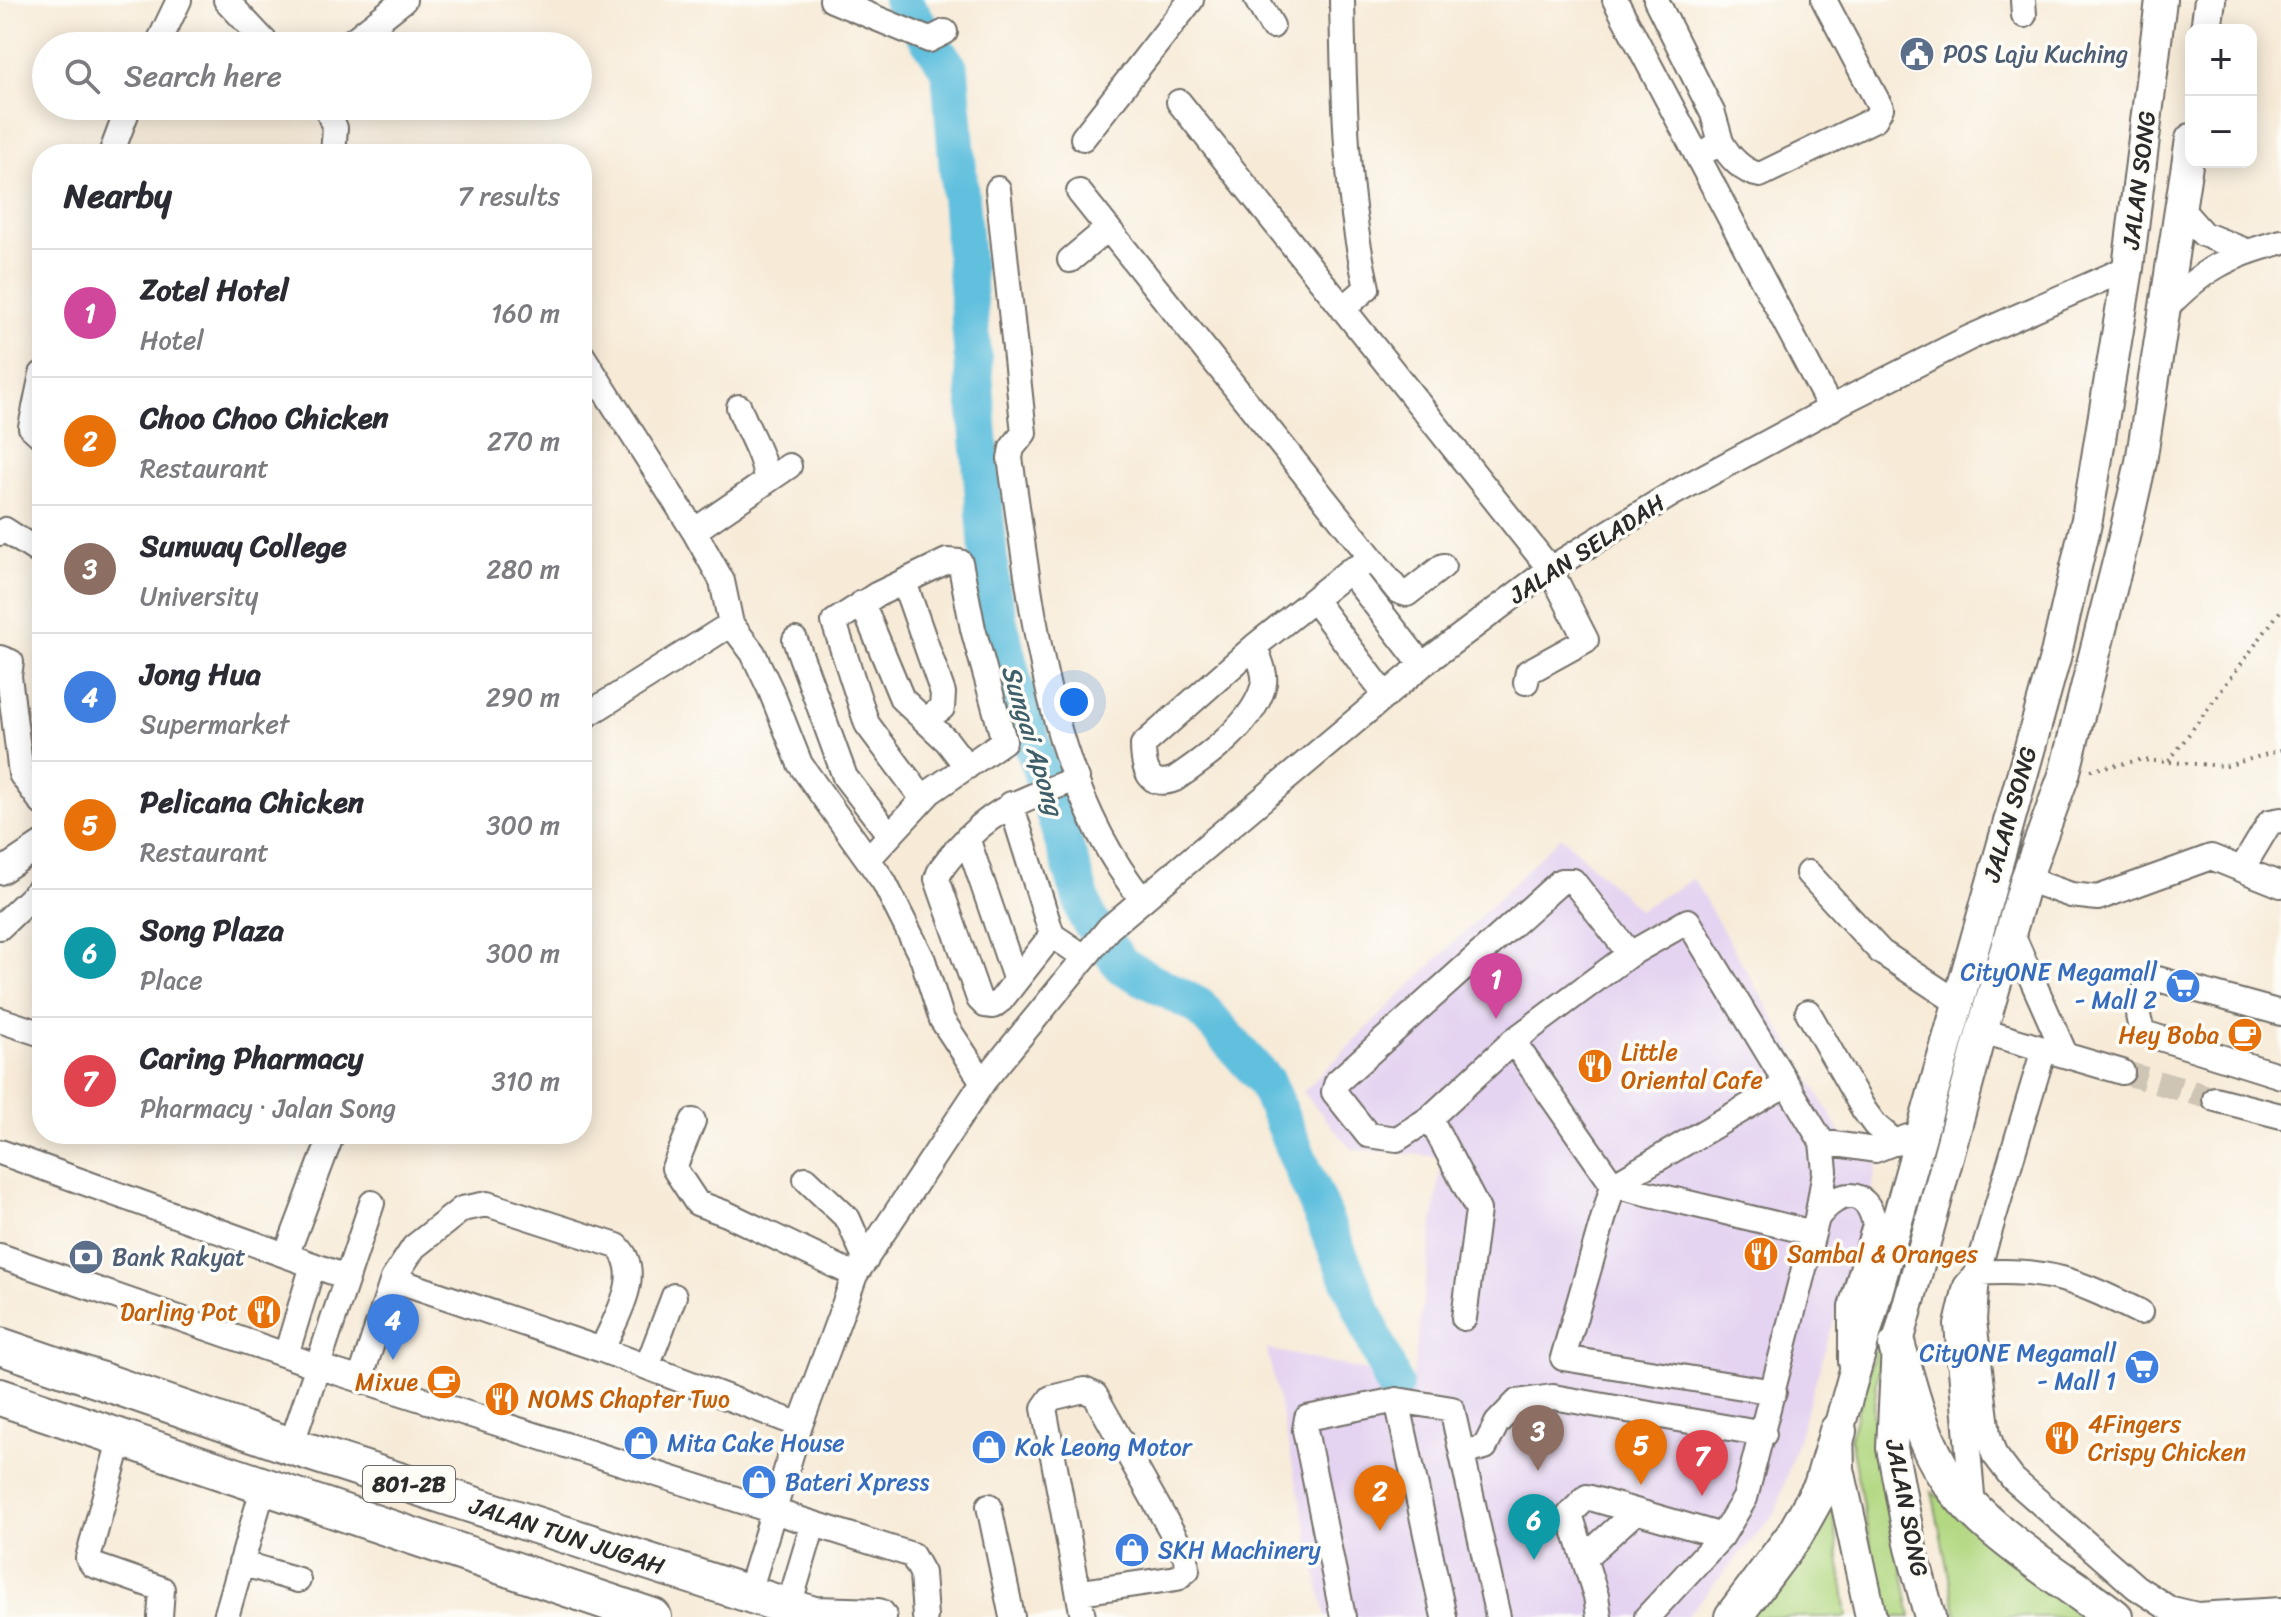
<!DOCTYPE html>
<html lang="en">
<head>
<meta charset="utf-8">
<style>
  :root { --surface:#fff; --page:#f2f2f3; --text:#2b2b33; --muted:#7c7c81; --line:#e1e1e2; --accent:#1f6fb2 }
  body { margin:0; font-family:Sriracha,sans-serif; background:var(--page); color:var(--text) }
  .controls { position:absolute; right:24px; top:24px; display:grid; overflow:hidden; border-radius:16px; box-shadow:0 4px 20px #0003 }
  .controls button { width:72px; height:72px; display:grid; place-items:center; padding:0; border:0; border-bottom:2px solid var(--line); background:var(--surface); color:var(--text); font:40px sans-serif }
  .you { position:absolute; left:1074px; top:702px; width:28px; height:28px; margin:-20px; border:6px solid #fff; border-radius:50%; background:#1a73e8; box-shadow:0 0 0 12px #1a73e833 }
  .badge { display:grid; place-items:center; width:52px; height:52px; border-radius:50%; background:var(--accent); color:#fff; font-size:26px; font-weight:700 }
  .pin { position:absolute; translate:-50% -66px; filter:drop-shadow(0 2px 4px #0008) }
  .pin::after { content:''; position:absolute; top:42px; width:28px; height:24px; background:inherit; clip-path:polygon(0 0,100% 0,50% 100%) }
  .list { margin:0; padding:0; list-style:none }
  h2 { display:flex; justify-content:space-between; align-items:center; height:104px; margin:0; padding:0 32px; font-size:34px }
  h2 small { font-size:26px; font-weight:400; color:var(--muted) }
  .list li { display:grid; grid-template-columns:52px 1fr auto; gap:24px; align-items:center; box-sizing:border-box; height:128px; padding:0 32px; border-top:2px solid var(--line) }
  .list b { display:block; font-size:30px; white-space:nowrap }
  .list p { margin:0; font-size:26px; white-space:nowrap; color:var(--muted) }
  .list em { font-size:26px; font-style:normal; color:var(--muted) }
  .icon { flex:none; width:44px; height:44px; fill:none; stroke:currentColor; stroke-width:2; stroke-linecap:round; stroke-linejoin:round }
  .map { position:relative; flex:none; width:2281px; height:1617px; overflow:hidden }
  .search { position:absolute; background:var(--surface); box-shadow:0 4px 20px #0003; left:32px; top:32px; width:560px; height:88px; display:flex; align-items:center; gap:20px; box-sizing:border-box; padding:0 28px; border-radius:44px; color:var(--muted); font-size:30px }
  .panel { position:absolute; background:var(--surface); box-shadow:0 4px 20px #0003; left:32px; top:144px; width:560px; height:1000px; border-radius:32px }
  .map>svg:first-child { display:block }
</style>
</head>
<body>
<div class="map">
<svg width="2281" height="1617" viewBox="0 0 2281 1617">
  <rect width="100%" height="100%" fill="#fdfcf7"/>
  <filter id="ink" filterUnits="userSpaceOnUse"><feTurbulence type="fractalNoise" baseFrequency=".0125" numOctaves="2"/><feDisplacementMap in="SourceGraphic" scale="16" xChannelSelector="R" yChannelSelector="G"/><feConvolveMatrix kernelMatrix="1 2 1 2 8 2 1 2 1" color-interpolation-filters="sRGB"/></filter>
  <filter id="wash" filterUnits="userSpaceOnUse"><feTurbulence type="fractalNoise" baseFrequency=".006" numOctaves="4" result="noise"/><feDisplacementMap in="SourceGraphic" scale="32" xChannelSelector="R" yChannelSelector="G"/><feGaussianBlur stdDeviation="1.8" result="paint"/><feColorMatrix in="noise" values="0 0 0 0 0 0 0 0 0 0 0 0 0 0 0 0 0 1.4 0 .05"/><feComposite in="paint" operator="in"/></filter>
  <g filter="url(#wash)">
    <rect width="100%" height="100%" fill="#f7ebd8"/>
    <path fill="#e4d3f1" d="M1561 836 1639 910 1693 879 1844 1138 1883 1142 1860 1234 1776 1512 1686 1617H1326L1267 1349 1412 1381 1442 1157 1351 1149 1303 1092Z"/>
    <path fill="#b2d882" stroke="#6e8256" stroke-width="2" d="M1886 1311 1873 1414 1911 1617H1884L1850 1438Z
      M1932 1491 2080 1617H1957Z
      M1832 1504 1847 1617H1748Z"/>
    <g fill="none" stroke-linecap="round" stroke-linejoin="round">
      <path stroke="#60c0de" stroke-width="38" d="M902 0 950 70 991 588 1013 682 1087 917 1122 966 1200 1007 1266 1082 1394 1385"/>
    </g>
  </g>
  <g filter="url(#ink)">
    <g fill="none" stroke-linecap="round" stroke-linejoin="round">
      <path stroke="#cec5b5" stroke-width="24" stroke-dasharray="24 12" stroke-linecap="butt" d="M2122 1072 2215 1099"/>
      <defs>
        <path id="minor" d="M226 0 269 46
          M832 0 929 40 945 32
          M1257 0 1272 26
          M1342 0C1344 97 1345 193 1367 288L1343 309
          M1615 0 1831 409
          M1656 0 1713 114 1721 142 1710 149
          M2023 0 2024 15
          M157 46 179 0
          M346 46 404 0
          M1179 102 1550 569 1586 640 1528 672 1526 682
          M326 106 335 128 333 154
          M1083 138 1191 0
          M1721 142C1729 157 1743 172 1760 175L1875 119 1881 108 1824 0
          M111 154 129 106
          M998 189 1024 433 1012 448 1010 458C1032 603 1046 781 1142 899
          M1079 192 1398 591 1407 594 1443 566
          M2181 209 2203 234 2246 251
          M1070 260 1106 230
          M2164 310C2202 270 2227 256 2281 242
          M582 355 694 531 722 581 731 624 753 653 771 691 800 764 884 882 923 960 942 1020 983 1082
          M42 374 31 427 42 437
          M739 407C747 431 765 456 766 481
          M694 531 789 466
          M0 533 5 530 42 554
          M1349 571 1422 665
          M904 582 943 693 942 708 925 720
          M1314 600 1386 696
          M862 603 902 699 947 741 967 767
          M795 640 845 777 888 833
          M1255 646C1258 657 1266 672 1264 683 1256 722 1206 758 1175 779 1148 790 1143 767 1143 745L1255 646 1349 571 1373 560
          M0 658 11 662 9 676 21 774 42 803
          M582 718 731 624
          M1011 804 1052 935 1083 956
          M967 838 1016 981
          M869 858 930 792 1004 741 973 629 960 562 947 561 876 595 834 622 867 724 923 799
          M2243 867 2270 822 2281 820
          M0 872 42 844
          M1808 873 1881 952 1957 1002
          M2026 879 2071 895 2098 898 2211 857 2281 885
          M0 927 42 887
          M2011 932 2065 1054
          M1052 935 1001 1000 993 1006 985 1005 979 999 937 879C940 867 950 858 958 848 997 804 1026 800 1077 778
          M1808 1012 1864 1110 1875 1125 1896 1143
          M2281 1013 2154 978C2139 996 2132 1011 2144 1033L2281 1076
          M0 1020 42 1034
          M1982 1031 2122 1072
          M1513 1041 1630 954 1688 921 1822 1142 1825 1171 1817 1218 1745 1498 1722 1536 1647 1617
          M2044 1049 1977 1273 1974 1321 1988 1435 1994 1454 2013 1479 2136 1587 2168 1608 2197 1615 2281 1610
          M1786 1084 1613 1185 1813 1233
          M2215 1099 2281 1116
          M1430 1118 1397 1139 1368 1135 1334 1092 1337 1082 1561 881H1573L1630 954
          M693 1121 674 1168 697 1203 727 1214 855 1275
          M1822 1142 1875 1150 1908 1137
          M0 1152 346 1277
          M806 1179 848 1219 866 1260
          M1817 1218C1837 1190 1867 1185 1875 1225L1851 1307V1362
          M287 1253 332 1134
          M0 1256 317 1366 912 1555 922 1573 925 1617
          M393 1279 602 1350 800 1425
          M1464 1318 1478 1210 1430 1118 1513 1041 1613 1185 1563 1358 1774 1392
          M286 1355 313 1265
          M647 1367 674 1296
          M360 1380 393 1279 414 1247 462 1209 487 1204 617 1246C646 1274 614 1319 602 1350
          M1397 1400 1444 1617
          M121 1437 88 1558 93 1565 162 1589 160 1617
          M291 1446 372 1203
          M1462 1453 1485 1447 1497 1423 1517 1402 1553 1397 1764 1434
          M989 1506 1012 1617
          M1973 1506 1957 1325 1966 1286 1977 1273C2049 1268 2077 1281 2140 1312
          M1584 1558 1635 1512
          M241 1563 298 1580
          M1081 1592 1177 1578 1187 1570 1186 1557 1095 1395 1084 1390 1051 1398 1044 1408 1083 1617
          M748 1595 800 1425 855 1275 983 1082 1109 928 1422 665 1550 569 1670 495 1848 399 1969 338 2128 268
          M788 1609 813 1525
          M226 1617 264 1485
          M1343 1617 1305 1430 1307 1418 1397 1400 1452 1409 1498 1617
          M1599 1617 1596 1596 1570 1514 1587 1497 1722 1536"/>
        <path id="major" d="M2206 30 2210 0
          M1871 1617 1839 1469 1838 1431 2055 658 2087 519 2128 268 2161 0
          M1930 1617 1911 1548 1892 1448 1897 1346 1982 1031 2026 879 2064 775 2122 546 2141 462 2191 139"/>
        <path id="highway" d="M0 1346 291 1446 820 1617
          M1897 1346C1910 1391 1921 1440 1948 1479 1984 1532 2063 1578 2114 1617
          M0 1397 653 1617
          M816 1615 878 1617
          M1733 1617 1794 1536 1822 1486 1838 1431"/>
      </defs>
      <use href="#minor" stroke="#726e68" stroke-width="28"/>
      <use href="#major" stroke="#726e68" stroke-width="34"/>
      <use href="#highway" stroke="#726e68" stroke-width="40"/>
      <path stroke="#726e68" stroke-width="4" stroke-dasharray="2 6" stroke-linecap="butt" d="M2169 761 2281 610
        M2091 770 2140 760 2226 766 2281 750"/>
      <use href="#minor" stroke="#fff" stroke-width="24"/>
      <use href="#major" stroke="#fff" stroke-width="30"/>
      <use href="#highway" stroke="#fff" stroke-width="36"/>
    </g>
  </g>
  <defs>
    <symbol id="civic-disc" viewBox="-11 -11 22 22"><circle r="9.5" fill="#5c6f8a" stroke="#fdfcf7"/><path d="M-.6-6.5H3V-4.5H.6V-3L4-1V1h2V6H-6V1h2V-1L-.6-3ZM-1.2 2.5V6h2.4V2.5Z" fill="#fff"/></symbol>
    <symbol id="supermarket-disc" viewBox="-11 -11 22 22"><circle r="9.5" fill="#3f7fe0" stroke="#fdfcf7"/><path d="M-6-5.5h2.5l.6 2H6L4.5 2H-2.5L-4.4-4H-6ZM-1.5 3.2a1.3 1.3 0 1 0 .1 0ZM3 3.2a1.3 1.3 0 1 0 .1 0Z" fill="#fff"/></symbol>
    <symbol id="cafe-disc" viewBox="-11 -11 22 22"><circle r="9.5" fill="#e8710a" stroke="#fdfcf7"/><path d="M-5.5-4.5H6V0H3Q3 3.5 0 3.5H-2.5Q-5.5 3.5-5.5 0ZM3-3.2v2h1.7v-2ZM-6 4.5H4V6H-6Z" fill="#fff"/></symbol>
    <symbol id="restaurant-disc" viewBox="-11 -11 22 22"><circle r="9.5" fill="#e8710a" stroke="#fdfcf7"/><path d="M-5-6h1v4h1v-4h1v4h1v-4h1v5L-1.5 .5V6h-2V.5L-5-1ZM5-6V6H3V1.5H1.5Q1.5-4 5-6Z" fill="#fff"/></symbol>
    <symbol id="bank-disc" viewBox="-11 -11 22 22"><circle r="9.5" fill="#5c6f8a" stroke="#fdfcf7"/><path d="M-6-4H6V4H-6ZM0-2.3a2.3 2.3 0 1 0 0 4.6a2.3 2.3 0 1 0 0-4.6Z" fill="#fff"/></symbol>
    <symbol id="shop-disc" viewBox="-11 -11 22 22"><circle r="9.5" fill="#3f7fe0" stroke="#fdfcf7"/><path d="M-5-2.5h2.3a2.7 3.5 0 0 1 5.4 0H5L5.5 6h-11ZM-1.5-2.5h3a1.5 2.3 0 0 0-3 0Z" fill="#fff"/></symbol>
  </defs>
  <g fill-rule="evenodd">
    <use href="#civic-disc" x="1897" y="34" width="40" height="40"/>
    <use href="#supermarket-disc" x="2163" y="966" width="40" height="40"/>
    <use href="#cafe-disc" x="2225" y="1015" width="40" height="40"/>
    <use href="#restaurant-disc" x="1575" y="1046" width="40" height="40"/>
    <use href="#restaurant-disc" x="1741" y="1234" width="40" height="40"/>
    <use href="#bank-disc" x="66" y="1237" width="40" height="40"/>
    <use href="#restaurant-disc" x="244" y="1292" width="40" height="40"/>
    <use href="#supermarket-disc" x="2122" y="1347" width="40" height="40"/>
    <use href="#cafe-disc" x="424" y="1362" width="40" height="40"/>
    <use href="#restaurant-disc" x="482" y="1379" width="40" height="40"/>
    <use href="#restaurant-disc" x="2042" y="1418" width="40" height="40"/>
    <use href="#shop-disc" x="621" y="1423" width="40" height="40"/>
    <use href="#shop-disc" x="969" y="1427" width="40" height="40"/>
    <use href="#shop-disc" x="739" y="1462" width="40" height="40"/>
    <use href="#shop-disc" x="1112" y="1530" width="40" height="40"/>
  </g>
  <g text-anchor="middle" dominant-baseline="central" stroke-width="7" stroke-linejoin="round" paint-order="stroke">
    <rect fill="#fdfcf7" stroke="#6a6a68" stroke-width="2" x="363" y="1466" width="92" height="36" rx="6"/>
    <g font-size="22" font-weight="bold" fill="#2b2b2b">
      <text x="409" y="1484">801-2B</text>
    </g>
    <g font-size="24" fill="#4e5e75" stroke="#fdfcf7" text-anchor="start">
      <text x="1943" y="54">POS Laju Kuching</text>
      <text x="112" y="1257">Bank Rakyat</text>
    </g>
    <g font-size="24" fill="#2b2b2b" stroke="#fdfcf7">
      <text transform="translate(2139 180) rotate(-83)">JALAN SONG</text>
      <text transform="translate(1587 549) rotate(-33)">JALAN SELADAH</text>
      <text transform="translate(2010 814) rotate(-74)">JALAN SONG</text>
      <text transform="translate(1907 1508) rotate(79)">JALAN SONG</text>
      <text transform="translate(567 1536) rotate(18)">JALAN TUN JUGAH</text>
    </g>
    <g font-size="24" fill="#366cbe" stroke="#fdfcf7" text-anchor="start">
      <text x="2157" y="972" text-anchor="end">CityONE Megamall<tspan x="2157" dy="28">- Mall 2</tspan></text>
      <text x="2116" y="1353" text-anchor="end">CityONE Megamall<tspan x="2116" dy="28">- Mall 1</tspan></text>
      <text x="667" y="1443">Mita Cake House</text>
      <text x="1015" y="1447">Kok Leong Motor</text>
      <text x="785" y="1482">Bateri Xpress</text>
      <text x="1158" y="1550">SKH Machinery</text>
    </g>
    <g font-size="24" fill="#c56008" stroke="#fdfcf7" text-anchor="start">
      <text x="2219" y="1035" text-anchor="end">Hey Boba</text>
      <text x="1621" y="1052">Little<tspan x="1621" dy="28">Oriental Cafe</tspan></text>
      <text x="1787" y="1254">Sambal &amp; Oranges</text>
      <text x="238" y="1312" text-anchor="end">Darling Pot</text>
      <text x="418" y="1382" text-anchor="end">Mixue</text>
      <text x="528" y="1399">NOMS Chapter Two</text>
      <text x="2088" y="1424">4Fingers<tspan x="2088" dy="28">Crispy Chicken</tspan></text>
    </g>
    <g font-size="26" font-style="italic" fill="#3e5f6a" stroke="#fdfcf7">
      <text transform="translate(1033 740) rotate(73)">Sungai Apong</text>
    </g>
  </g>
</svg>
<div class="controls">
<button>+</button>
<button>−</button>
</div>
<div class="you"></div>
<div class="pin badge" style="left:1496px;top:1019px;background:#d1479c">1</div>
<div class="pin badge" style="left:1380px;top:1531px;background:#e8710a">2</div>
<div class="pin badge" style="left:1538px;top:1471px;background:#8d6e63">3</div>
<div class="pin badge" style="left:393px;top:1360px;background:#3f7fe0">4</div>
<div class="pin badge" style="left:1641px;top:1485px;background:#e8710a">5</div>
<div class="pin badge" style="left:1534px;top:1560px;background:#0f9aa8">6</div>
<div class="pin badge" style="left:1702px;top:1496px;background:#e0444e">7</div>
<div class="search"><svg class="icon" aria-label="search" viewBox="0 0 24 24"><circle cx="10" cy="10" r="6"/><path d="M15 15l6 6"/></svg>Search here</div>
<section class="panel">
<h2>Nearby<small>7 results</small></h2>
<ul class="list">
<li><span class="badge" style="background:#d1479c">1</span><div><b>Zotel Hotel</b><p>Hotel</p></div><em>160 m</em></li>
<li><span class="badge" style="background:#e8710a">2</span><div><b>Choo Choo Chicken</b><p>Restaurant</p></div><em>270 m</em></li>
<li><span class="badge" style="background:#8d6e63">3</span><div><b>Sunway College</b><p>University</p></div><em>280 m</em></li>
<li><span class="badge" style="background:#3f7fe0">4</span><div><b>Jong Hua</b><p>Supermarket</p></div><em>290 m</em></li>
<li><span class="badge" style="background:#e8710a">5</span><div><b>Pelicana Chicken</b><p>Restaurant</p></div><em>300 m</em></li>
<li><span class="badge" style="background:#0f9aa8">6</span><div><b>Song Plaza</b><p>Place</p></div><em>300 m</em></li>
<li><span class="badge" style="background:#e0444e">7</span><div><b>Caring Pharmacy</b><p>Pharmacy · Jalan Song</p></div><em>310 m</em></li>
</ul>
</section>
</div>
</body>
</html>
